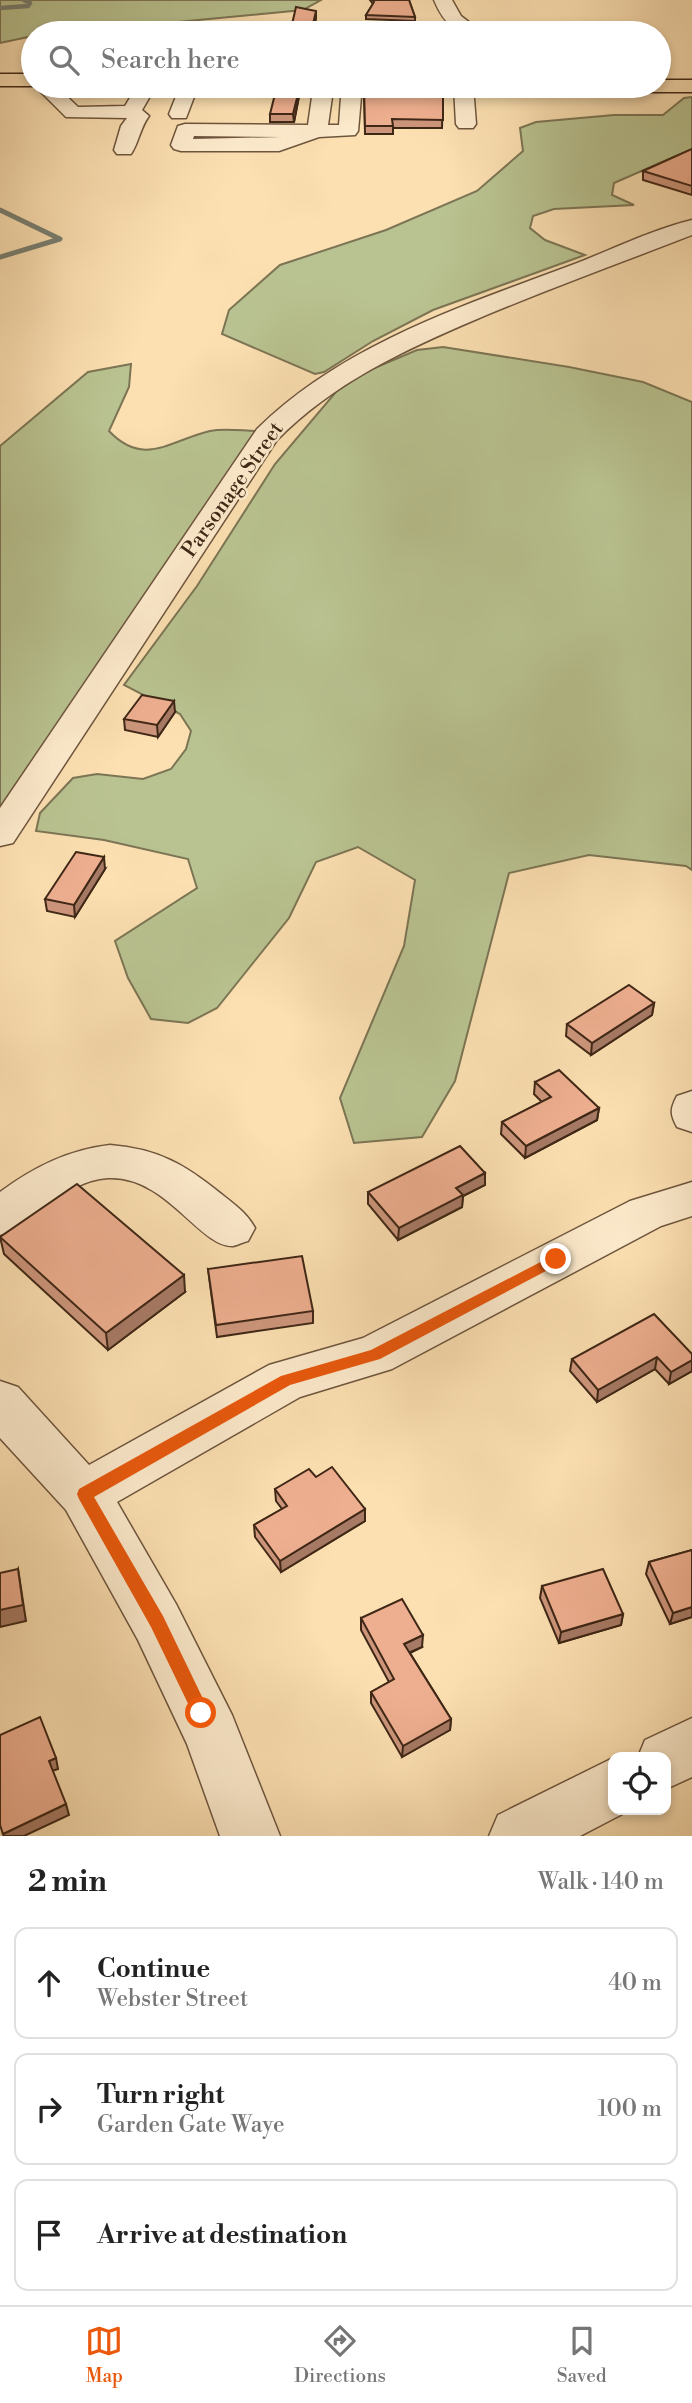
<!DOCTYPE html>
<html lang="en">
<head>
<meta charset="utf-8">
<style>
  :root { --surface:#fff; --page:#f2f2f2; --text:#222; --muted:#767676; --line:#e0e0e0; --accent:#ea580c }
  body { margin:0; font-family:"Libre Bodoni",serif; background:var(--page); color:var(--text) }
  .controls { position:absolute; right:21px; bottom:21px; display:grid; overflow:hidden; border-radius:14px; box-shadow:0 4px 10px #0003 }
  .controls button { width:63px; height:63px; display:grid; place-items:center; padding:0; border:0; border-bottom:2px solid var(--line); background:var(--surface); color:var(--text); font:35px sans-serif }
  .stop { position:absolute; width:21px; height:21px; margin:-16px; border:5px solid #ea580c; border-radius:50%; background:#fff }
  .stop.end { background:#ea580c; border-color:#fff; box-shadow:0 2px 7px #0008 }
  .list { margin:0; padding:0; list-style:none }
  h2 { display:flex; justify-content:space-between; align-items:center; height:91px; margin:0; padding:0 28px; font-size:30px }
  h2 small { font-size:23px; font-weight:400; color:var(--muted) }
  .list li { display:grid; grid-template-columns:46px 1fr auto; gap:21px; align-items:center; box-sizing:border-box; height:112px; margin:0 14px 14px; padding:0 14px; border:2px solid var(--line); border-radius:14px }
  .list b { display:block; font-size:26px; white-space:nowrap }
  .list p { margin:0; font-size:23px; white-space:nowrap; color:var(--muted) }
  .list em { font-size:23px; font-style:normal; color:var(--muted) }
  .icon { flex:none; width:38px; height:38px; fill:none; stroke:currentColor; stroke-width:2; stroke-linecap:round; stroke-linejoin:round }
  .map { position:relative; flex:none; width:692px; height:1836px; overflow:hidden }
  .search { position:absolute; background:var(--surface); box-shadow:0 4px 10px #0003; left:21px; right:21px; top:21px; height:77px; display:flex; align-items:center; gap:18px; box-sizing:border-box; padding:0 24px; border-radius:38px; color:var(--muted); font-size:26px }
  .sheet { height:469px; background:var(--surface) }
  nav { display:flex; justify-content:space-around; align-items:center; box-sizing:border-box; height:98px; border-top:2px solid var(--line); background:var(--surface); font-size:19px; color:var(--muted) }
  nav a { display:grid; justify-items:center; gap:4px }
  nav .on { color:var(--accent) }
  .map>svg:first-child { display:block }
</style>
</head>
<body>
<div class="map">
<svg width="692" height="1836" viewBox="0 0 692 1836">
  <rect width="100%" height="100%" fill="#fce0b2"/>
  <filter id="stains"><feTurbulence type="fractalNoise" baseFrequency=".00286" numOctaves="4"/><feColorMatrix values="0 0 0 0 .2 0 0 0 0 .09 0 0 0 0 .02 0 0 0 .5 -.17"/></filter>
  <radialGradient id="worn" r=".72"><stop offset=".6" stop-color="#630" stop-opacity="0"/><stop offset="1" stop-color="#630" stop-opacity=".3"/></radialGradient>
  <path fill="#b9c391" stroke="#7c7554" stroke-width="2" d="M0 0H321L303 10 62 33H33V36L0 43Z
    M692 97V149L614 183 612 195 634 205 554 209 533 216 530 228 545 240 585 255 433 310 373 341 324 372 315 374 222 334 229 310 280 265 386 230 477 191 523 151 520 128 536 122 614 115H663L684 98Z
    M443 347 569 367 643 382 692 402V870L686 866 589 855 509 873 455 1081 422 1137 354 1143 340 1098 404 946 415 880 358 847 316 862 289 918 217 1008 188 1023 151 1019 128 978 115 941 197 888 188 859 104 840 36 831 40 813 73 778 97 774 143 779 171 769 186 749 191 731 180 714 124 685 197 586 275 464 346 380 417 350Z
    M131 364 129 387 109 431C144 468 171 440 210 431 225 428 244 431 259 431L0 811V446L88 372Z"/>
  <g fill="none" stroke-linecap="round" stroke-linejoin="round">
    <path stroke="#798073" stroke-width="4.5" d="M0 8 28 6 30 3 24 0"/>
    <path stroke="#798073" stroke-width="5" d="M0 210 60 239 0 257"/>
    <defs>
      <path id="minor" d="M434 0H452L461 16 483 33C456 34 445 26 434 0Z
        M35 86H56L78 107 125 106 137 86H156L142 110 149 116C140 128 139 142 131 154H117L114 150 121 126 127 118 66 117Z
        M191 86H222L219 90 194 97 186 118H172L169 114 179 89Z
        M320 86H354L361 97 358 131 355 135 319 137 279 151H181L174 149 171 145 178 126 185 124 308 125 312 97ZM337 89 341 97 339 125H328L332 97ZM194 136 282 137 193 139Z
        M454 86H473L476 124 473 128H459L456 124Z
        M692 220V235C620 263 548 289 477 319 404 350 333 383 277 440L13 843 0 846V808L257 429C342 345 462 306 572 265 611 250 651 230 692 220Z
        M692 1091V1132L677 1127C670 1114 670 1109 677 1096Z
        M110 1145C158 1149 184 1164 220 1193 234 1204 247 1213 255 1228L248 1241C244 1242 237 1245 233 1246 199 1247 166 1175 108 1178 63 1181 40 1222 0 1235V1192C34 1167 68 1150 110 1145Z
        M692 1182V1216L661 1226 392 1369 300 1397 117 1502 176 1604 232 1715 280 1836H220L187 1744 138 1640 66 1510 0 1438V1381L18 1387 89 1465 269 1365 363 1338 630 1201Z
        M692 1718V1777L666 1789V1757H638L645 1740Z
        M613 1758V1810H630L580 1836H489L498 1815Z"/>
      <path id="major" d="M0 74H33V86H0Z
        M659 80H692V92H649L639 86H659Z"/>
    </defs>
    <use href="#minor" stroke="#6e553d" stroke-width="3"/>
    <use href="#major" stroke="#3f2716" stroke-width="3"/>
    <use href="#minor" fill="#fdebcd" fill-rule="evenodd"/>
    <use href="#major" fill="#fce0b2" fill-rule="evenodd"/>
  </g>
  <path fill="#cd967c" stroke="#3f2716" stroke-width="2" d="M370 0H409L415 17V21L366 19V15L373 4Z
    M301 86 294 122H270V114Z
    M364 89 390 91 443 92 442 128H393V134H365Z
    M692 149V195L643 180V171Z
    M175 712 158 737 125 730 124 719Z
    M105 869 75 917 47 911 45 899Z
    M654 1003 652 1015 591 1055 566 1036 567 1024Z
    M535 1082 599 1108 597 1120 525 1158 501 1134 502 1122 542 1102 534 1094Z
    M485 1173V1185L463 1196 462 1207 398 1240 368 1204V1192Z
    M0 1237 185 1292 108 1350 4 1254Z
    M208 1269 313 1311V1323L217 1337Z
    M692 1354V1371L669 1384 655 1369 597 1402 570 1371 572 1359Z
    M316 1477 365 1509V1521L281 1572 255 1537 254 1525 282 1509 276 1501 275 1489Z
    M692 1550V1617L670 1624 646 1574 649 1562Z
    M542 1586 623 1614 621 1625 559 1643 540 1598Z
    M361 1618 422 1647 410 1653 451 1719 450 1730 402 1757 371 1703V1692L389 1682 361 1630Z"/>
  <path fill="#a77a65" stroke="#3f2716" stroke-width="2" d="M316 11V19L313 33H311Z
    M300 86H301L294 122 293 114Z
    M174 701 175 712 158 737 157 725Z
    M104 857 105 869 75 917 74 905Z
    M654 1003 652 1015 591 1055 592 1043Z
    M599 1108 597 1120 525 1158 526 1146Z
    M485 1173V1185L463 1196 462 1207 398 1240 399 1228 456 1188Z
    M184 1275 185 1292 108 1350 106 1333Z
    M657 1357 655 1369 597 1402 598 1390Z
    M692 1360V1371L669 1384 671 1372Z
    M365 1509V1521L281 1572 280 1561Z
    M18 1569 26 1621 0 1627V1610Z
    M692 1607V1617L670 1624 673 1613Z
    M623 1614 621 1625 559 1643 561 1632Z
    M423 1635 422 1647 404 1655V1644Z
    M451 1719 450 1730 402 1757 403 1746Z
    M56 1758 58 1769 52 1771 49 1761Z
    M66 1804 69 1815 24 1836H4L3 1834Z"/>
  <path fill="#eeaf90" stroke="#3f2716" stroke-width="2" d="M373 0H409L415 17 366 15 374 2Z
    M296 7 316 11 311 33H290Z
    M277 86H300L293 114H270Z
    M364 89H390V91L443 92V120L392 119 393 126H365Z
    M692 149V186L643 171Z
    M142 695 174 701 157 725 124 719Z
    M76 852 104 857 74 905 45 899Z
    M629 985 654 1003 592 1043 567 1024Z
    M559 1070 599 1108 526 1146 502 1122 551 1097 535 1082Z
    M460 1146 485 1173 456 1188 463 1195 399 1228 368 1192Z
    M77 1184 184 1275 106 1333 0 1237Z
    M302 1256 313 1311 216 1325 208 1269Z
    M654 1314 692 1354V1360L671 1372 657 1357 598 1390 572 1359Z
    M332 1467 365 1509 280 1561 254 1525 287 1506 275 1489 309 1469 316 1477Z
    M692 1550V1607L673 1613 649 1562Z
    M18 1569 23 1605 0 1610V1573Z
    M603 1569 623 1614 561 1632 542 1586Z
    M402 1599 423 1635 404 1644 451 1719 403 1746 371 1692 394 1679 361 1618Z
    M40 1717 56 1758 49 1761 66 1804 3 1834 0 1825V1735Z"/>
  <path fill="#ea580c" d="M556 1254 563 1259 561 1263 380 1359 290 1385 94 1497 163 1616 207 1707 210 1713 207 1718 201 1721 195 1718 151 1627 79 1499 77 1494 79 1489 281 1376 371 1350Z"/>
  <g text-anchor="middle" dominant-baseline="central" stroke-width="5" stroke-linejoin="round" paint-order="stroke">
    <g font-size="21" fill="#3f2716" stroke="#fdebcd">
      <text transform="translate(233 490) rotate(-55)">Parsonage Street</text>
    </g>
  </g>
  <rect width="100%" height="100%" filter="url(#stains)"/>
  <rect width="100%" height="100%" fill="url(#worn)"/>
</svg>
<div class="controls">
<button><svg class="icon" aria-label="locate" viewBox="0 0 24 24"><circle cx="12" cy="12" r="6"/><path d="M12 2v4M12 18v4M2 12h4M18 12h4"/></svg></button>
</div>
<div class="stop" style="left:201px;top:1713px"></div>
<div class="stop end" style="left:556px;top:1259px"></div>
<div class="search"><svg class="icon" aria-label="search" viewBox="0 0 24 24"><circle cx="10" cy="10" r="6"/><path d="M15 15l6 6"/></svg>Search here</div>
</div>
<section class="sheet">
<h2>2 min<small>Walk · 140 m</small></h2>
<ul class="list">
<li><svg class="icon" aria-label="ahead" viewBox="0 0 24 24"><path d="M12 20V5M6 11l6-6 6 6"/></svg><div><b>Continue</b><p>Webster Street</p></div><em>40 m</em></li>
<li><svg class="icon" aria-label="right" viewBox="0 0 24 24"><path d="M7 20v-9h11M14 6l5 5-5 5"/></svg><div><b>Turn right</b><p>Garden Gate Waye</p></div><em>100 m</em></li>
<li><svg class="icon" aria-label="arrive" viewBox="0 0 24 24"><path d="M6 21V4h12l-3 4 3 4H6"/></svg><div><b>Arrive at destination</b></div></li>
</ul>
</section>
<nav>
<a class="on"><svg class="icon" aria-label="map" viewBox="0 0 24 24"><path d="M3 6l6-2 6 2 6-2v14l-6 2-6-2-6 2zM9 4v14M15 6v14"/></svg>Map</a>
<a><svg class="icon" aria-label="directions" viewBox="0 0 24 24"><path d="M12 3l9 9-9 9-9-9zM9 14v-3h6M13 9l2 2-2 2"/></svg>Directions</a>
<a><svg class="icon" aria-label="saved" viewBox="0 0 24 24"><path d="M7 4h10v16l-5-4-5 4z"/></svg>Saved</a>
</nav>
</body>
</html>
